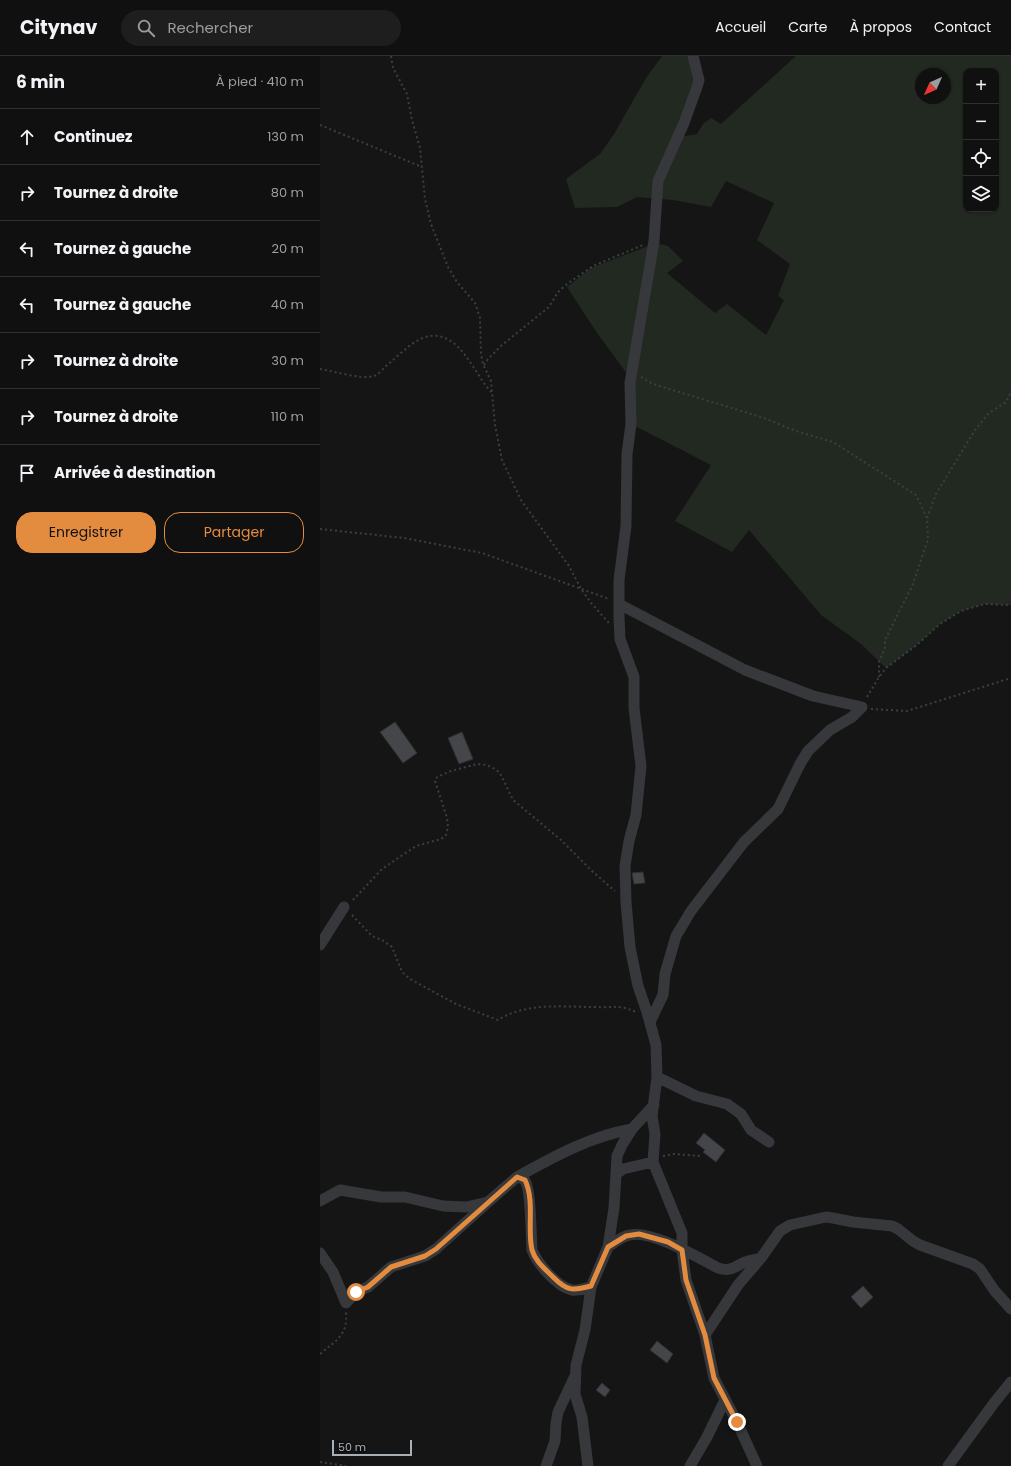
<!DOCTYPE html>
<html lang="fr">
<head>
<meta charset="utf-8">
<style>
  :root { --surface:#101010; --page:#1e1e1e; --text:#f1f3f6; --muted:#9c9d9f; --line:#303030; --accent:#e38c40 }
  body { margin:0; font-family:Poppins,sans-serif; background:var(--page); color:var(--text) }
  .controls { position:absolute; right:12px; top:12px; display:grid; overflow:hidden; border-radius:8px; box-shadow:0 1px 3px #0004 }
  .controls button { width:36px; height:36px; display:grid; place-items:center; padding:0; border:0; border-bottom:1px solid var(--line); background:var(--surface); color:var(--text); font:20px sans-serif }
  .compass { position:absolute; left:595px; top:12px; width:36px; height:36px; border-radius:50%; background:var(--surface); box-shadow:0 1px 3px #0004; rotate:225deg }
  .scale { position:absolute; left:12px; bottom:10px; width:80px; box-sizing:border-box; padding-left:4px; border:2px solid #a8afb5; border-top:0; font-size:11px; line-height:14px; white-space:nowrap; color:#a8afb5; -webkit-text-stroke:3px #101011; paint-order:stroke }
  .stop { position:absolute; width:12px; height:12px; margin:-9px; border:3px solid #e38c40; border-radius:50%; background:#fff }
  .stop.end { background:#e38c40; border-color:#fff; box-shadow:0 1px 4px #0008 }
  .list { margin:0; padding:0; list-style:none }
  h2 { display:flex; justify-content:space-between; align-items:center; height:52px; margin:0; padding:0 16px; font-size:17px }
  h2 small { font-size:13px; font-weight:400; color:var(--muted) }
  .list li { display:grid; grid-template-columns:26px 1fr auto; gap:12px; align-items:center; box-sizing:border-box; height:56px; padding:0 16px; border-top:1px solid var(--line) }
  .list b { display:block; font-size:15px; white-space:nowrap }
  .list em { font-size:13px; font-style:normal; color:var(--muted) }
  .actions { display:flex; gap:8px; padding:12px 16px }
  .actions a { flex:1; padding:9px 0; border:1px solid var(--accent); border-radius:16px; text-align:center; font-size:14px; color:var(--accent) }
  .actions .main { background:var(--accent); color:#111 }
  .icon { flex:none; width:22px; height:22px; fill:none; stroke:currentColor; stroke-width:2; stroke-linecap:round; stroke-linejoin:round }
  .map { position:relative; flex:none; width:691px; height:1410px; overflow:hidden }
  header { display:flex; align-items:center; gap:24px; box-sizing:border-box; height:56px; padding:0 20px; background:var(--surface); border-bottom:1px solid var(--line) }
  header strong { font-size:19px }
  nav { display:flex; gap:22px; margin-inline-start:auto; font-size:14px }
  .search { width:280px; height:36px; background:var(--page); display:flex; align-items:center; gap:10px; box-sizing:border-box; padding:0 14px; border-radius:22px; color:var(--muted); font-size:15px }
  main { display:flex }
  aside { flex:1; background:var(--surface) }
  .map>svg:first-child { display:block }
</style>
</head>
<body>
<header>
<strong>Citynav</strong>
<div class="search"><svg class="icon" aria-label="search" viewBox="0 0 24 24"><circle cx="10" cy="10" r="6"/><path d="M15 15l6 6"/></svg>Rechercher</div>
<nav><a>Accueil</a><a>Carte</a><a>À propos</a><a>Contact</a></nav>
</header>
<main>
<aside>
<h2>6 min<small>À pied · 410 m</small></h2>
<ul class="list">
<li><svg class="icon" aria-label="ahead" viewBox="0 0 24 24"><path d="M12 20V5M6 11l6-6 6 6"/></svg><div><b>Continuez</b></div><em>130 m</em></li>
<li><svg class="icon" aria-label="right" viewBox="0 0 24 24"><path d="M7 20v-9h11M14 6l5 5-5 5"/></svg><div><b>Tournez à droite</b></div><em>80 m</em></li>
<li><svg class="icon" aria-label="left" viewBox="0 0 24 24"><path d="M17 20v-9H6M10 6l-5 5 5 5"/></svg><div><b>Tournez à gauche</b></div><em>20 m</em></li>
<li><svg class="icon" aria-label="left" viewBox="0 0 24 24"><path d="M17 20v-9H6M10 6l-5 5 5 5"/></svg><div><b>Tournez à gauche</b></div><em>40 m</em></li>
<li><svg class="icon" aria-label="right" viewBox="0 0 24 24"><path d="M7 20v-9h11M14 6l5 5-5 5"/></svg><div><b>Tournez à droite</b></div><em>30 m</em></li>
<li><svg class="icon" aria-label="right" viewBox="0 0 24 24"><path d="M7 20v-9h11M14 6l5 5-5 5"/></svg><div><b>Tournez à droite</b></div><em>110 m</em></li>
<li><svg class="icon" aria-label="arrive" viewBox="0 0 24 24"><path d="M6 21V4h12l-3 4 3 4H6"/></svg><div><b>Arrivée à destination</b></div></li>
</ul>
<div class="actions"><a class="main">Enregistrer</a><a>Partager</a></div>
</aside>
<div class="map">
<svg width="691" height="1410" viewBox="0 0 691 1410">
  <rect width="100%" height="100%" fill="#151516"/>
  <path fill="#222921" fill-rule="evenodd" d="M342 0H377L379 7 359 81 377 78 383 68 391 62 401 68 476 0H691V549L665 548 641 555 620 568 598 588 566 612 541 588 501 559 429 474 412 496 355 465 391 409 313 369V326L277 277 247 231 271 212 336 187 348 190 363 205 347 217 395 257 407 248 446 279 464 244 458 240 470 208 437 184 454 147 406 125 391 151 353 144 317 141 297 151 255 152 246 123 280 98 294 78 326 22ZM646 15H676V153H646ZM601 18H625V42H601Z"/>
  <path fill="#444649" stroke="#2f3032" d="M75 666 97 697 83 707 60 676Z
    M142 676 153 703 139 708 128 682Z
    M323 816 325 827 314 828 312 817Z
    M384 1077 405 1094 396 1106 383 1096 385 1094 376 1087Z
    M543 1230 553 1241 541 1252 531 1241Z
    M337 1285 353 1298 347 1307 330 1294Z
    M282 1327 290 1334 285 1341 276 1334Z"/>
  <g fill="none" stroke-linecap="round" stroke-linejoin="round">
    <path stroke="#3c3f42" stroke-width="2" stroke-dasharray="2 3" stroke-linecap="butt" d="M71 0 73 12 87 38 92 64 100 92 105 143 111 168 128 211 137 226 155 247 160 262 161 298 163 308 171 325 175 369 182 404 201 444 249 510 261 533 272 548 289 567
      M0 69 102 111
      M164 309 168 303 182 289 229 251 238 236 247 228 273 210 323 189
      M0 313C14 315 41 324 54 320 58 319 63 313 66 310 87 293 108 265 136 289 150 302 158 321 171 336
      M321 321 333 328 444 362 476 375 513 386 596 439 607 462 608 483 593 528 565 584V593L559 605V621
      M607 462 616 438 655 374 669 357 686 346 691 336
      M0 473 84 482 162 497 289 543
      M547 641 559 621 566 612 598 588 620 568 641 555 665 548 691 549
      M551 653 587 655 691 622
      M33 844 62 813 96 790 121 783 126 779 128 771 127 762 115 725 117 721 131 715 157 708 167 709 175 713 180 717 193 744 241 784 273 816 295 835
      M32 859 52 880 62 884 72 891 82 916 90 923 136 948 178 964C207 946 242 951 274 951 292 952 298 948 316 956
      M343 1100 354 1098 380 1100
      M0 1298C16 1284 28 1280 26 1256
      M0 1406 26 1410"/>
    <path stroke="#36383b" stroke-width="11" d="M373 0 379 24 377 31 364 67 338 125 334 185 310 327 311 368 307 398 306 470 299 524V561L300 583 314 621V652L321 710 316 759 309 785 305 810 306 846 310 891 318 930 327 956 336 989 337 1021 332 1060 335 1078 333 1106 362 1177V1194L366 1224 385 1279 394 1322 417 1366 437 1410
      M299 548 425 614 493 640 542 651
      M0 889 24 851
      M330 966 343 939 345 918 356 880 371 855 424 786 458 753 480 708 488 695 510 674 532 661 542 651
      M337 1021 376 1040 407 1048 421 1058 431 1074 449 1086
      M296 1118 303 1113 333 1106
      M197 1121C233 1101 271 1080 312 1073
      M0 1145 20 1134 61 1141H85L123 1150 146 1151 168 1146 197 1121C199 1122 203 1122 205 1125 211 1132 211 1182 212 1194 217 1207 237 1231 252 1234 258 1235 265 1232 271 1231
      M288 1191C295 1186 302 1180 310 1179 332 1174 377 1201 398 1212 411 1216 414 1211 425 1206 430 1204 436 1204 441 1202
      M0 1197 13 1216 26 1247
      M26 1247 36 1236 48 1231 71 1211 105 1200 116 1193 166 1148
      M385 1279 418 1229 441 1202 460 1175 470 1169 506 1161 513 1162 533 1166 572 1170 578 1173 593 1185 600 1189 653 1208 660 1213 674 1234 691 1253
      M226 1410 235 1385 236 1367 238 1356 254 1322
      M268 1410 262 1361 255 1338 256 1309 265 1274 271 1231 288 1191 294 1152 297 1100 302 1089 312 1073 334 1049
      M370 1410 387 1381 405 1344
      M628 1410 674 1347 691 1326"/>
  </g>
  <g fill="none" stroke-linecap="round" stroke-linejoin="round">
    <path stroke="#e38c40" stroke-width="5" d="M36 1236 48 1231 71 1211 105 1200 116 1193 197 1121 205 1124C215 1145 207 1173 212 1194 215 1205 225 1213 233 1221 247 1235 252 1235 271 1230L288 1191 306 1180 319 1178 348 1186 362 1194 366 1224 385 1279 394 1322 417 1366"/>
  </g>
</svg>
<div class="controls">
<button>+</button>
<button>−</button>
<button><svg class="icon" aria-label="locate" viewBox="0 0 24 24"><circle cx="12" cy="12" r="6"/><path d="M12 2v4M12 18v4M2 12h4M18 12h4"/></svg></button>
<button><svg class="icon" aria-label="layers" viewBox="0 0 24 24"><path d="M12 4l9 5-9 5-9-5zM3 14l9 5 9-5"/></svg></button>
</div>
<svg class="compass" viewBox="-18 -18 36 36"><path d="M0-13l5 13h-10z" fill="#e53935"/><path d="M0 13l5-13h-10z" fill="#9c9d9f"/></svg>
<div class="scale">50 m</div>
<div class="stop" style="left:36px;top:1236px"></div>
<div class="stop end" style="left:417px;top:1366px"></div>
</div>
</main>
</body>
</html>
